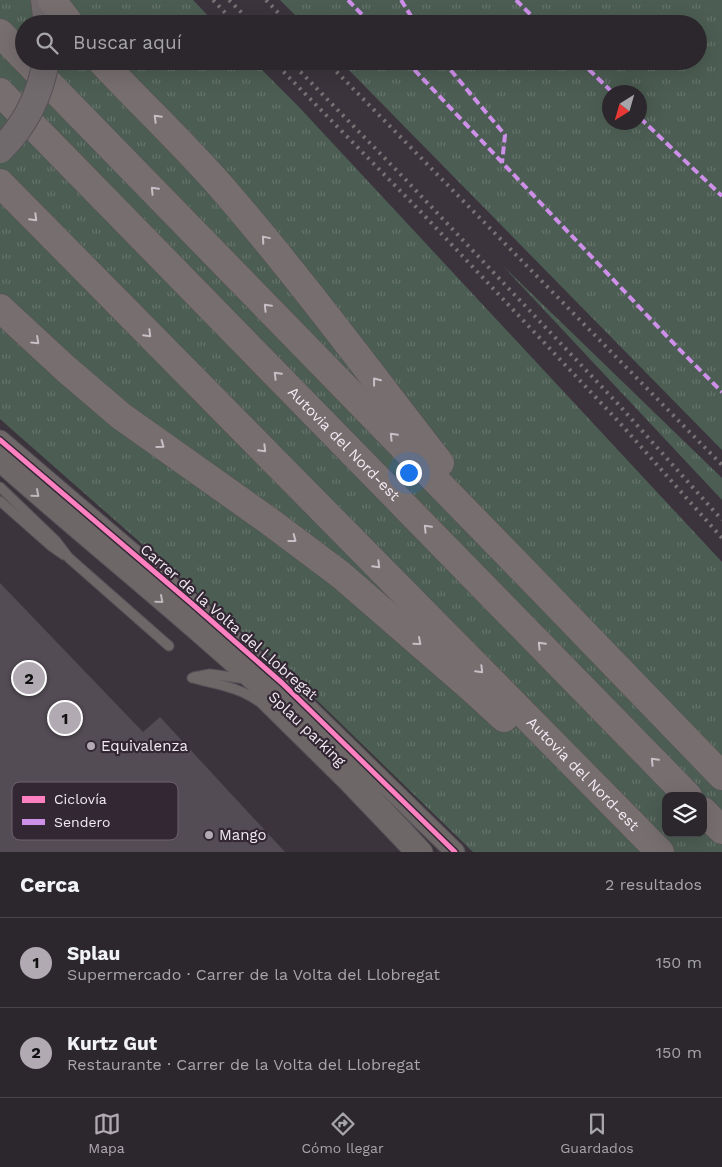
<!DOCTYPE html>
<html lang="es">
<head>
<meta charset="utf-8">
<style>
  :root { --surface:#2c272d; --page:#342f35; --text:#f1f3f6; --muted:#a6a5aa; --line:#484449; --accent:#b2aab3 }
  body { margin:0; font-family:"Work Sans",sans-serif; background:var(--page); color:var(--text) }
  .controls { position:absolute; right:15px; bottom:15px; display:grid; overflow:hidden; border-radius:10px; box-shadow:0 5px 20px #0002 }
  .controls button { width:45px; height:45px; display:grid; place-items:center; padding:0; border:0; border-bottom:1px solid var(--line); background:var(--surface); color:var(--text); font:25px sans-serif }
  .compass { position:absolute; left:602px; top:85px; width:45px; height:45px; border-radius:50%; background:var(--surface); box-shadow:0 5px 20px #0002; rotate:217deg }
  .you { position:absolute; left:408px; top:472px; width:18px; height:18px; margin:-12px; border:4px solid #fff; border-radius:50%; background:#1a73e8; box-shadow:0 0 0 8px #1a73e833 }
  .badge { display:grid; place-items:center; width:32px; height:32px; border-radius:50%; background:var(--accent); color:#111; font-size:16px; font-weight:700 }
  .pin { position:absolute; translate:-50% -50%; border:2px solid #fff; box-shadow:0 1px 5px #0006 }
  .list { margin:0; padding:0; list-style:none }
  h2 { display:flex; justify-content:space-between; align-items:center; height:65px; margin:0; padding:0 20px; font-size:21px }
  h2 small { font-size:16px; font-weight:400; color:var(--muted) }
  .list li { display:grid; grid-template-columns:32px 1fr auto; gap:15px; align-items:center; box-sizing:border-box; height:90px; padding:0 20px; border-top:1px solid var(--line) }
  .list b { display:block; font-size:19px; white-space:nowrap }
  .list p { margin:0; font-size:16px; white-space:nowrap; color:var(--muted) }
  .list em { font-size:16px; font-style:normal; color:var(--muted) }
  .icon { flex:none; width:28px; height:28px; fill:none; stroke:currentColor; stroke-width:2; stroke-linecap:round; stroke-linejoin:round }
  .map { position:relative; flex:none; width:722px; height:852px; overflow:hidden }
  .search { position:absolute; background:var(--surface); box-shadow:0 5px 20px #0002; left:15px; right:15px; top:15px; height:55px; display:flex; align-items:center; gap:12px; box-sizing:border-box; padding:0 18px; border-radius:28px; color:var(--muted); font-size:19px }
  .sheet { height:245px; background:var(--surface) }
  nav { display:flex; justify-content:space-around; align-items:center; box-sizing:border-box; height:70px; border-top:1px solid var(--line); background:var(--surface); font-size:14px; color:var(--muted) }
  nav a { display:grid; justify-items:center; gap:2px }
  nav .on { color:var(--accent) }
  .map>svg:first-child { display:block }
</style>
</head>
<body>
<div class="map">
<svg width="722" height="852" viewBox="0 0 722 852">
  <defs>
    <pattern id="grass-tufts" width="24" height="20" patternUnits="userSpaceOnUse" patternTransform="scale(1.25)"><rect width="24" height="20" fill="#4c5d53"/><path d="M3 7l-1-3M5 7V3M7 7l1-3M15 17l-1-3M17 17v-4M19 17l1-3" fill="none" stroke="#66746c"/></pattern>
  </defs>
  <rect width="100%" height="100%" fill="#3b343c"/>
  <path fill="url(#grass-tufts)" fill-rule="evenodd" d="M0 0H193L216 24H24V61H253L298 106 722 562V852H473L292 676 0 419ZM666 796H703V833H666Z
    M280 0H722V450L340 61H698V24H304ZM640 92V122H610V92Z
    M502 265 722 478V500Z"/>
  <path fill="#544c55" d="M0 583 143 732 160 717 285 852H0Z"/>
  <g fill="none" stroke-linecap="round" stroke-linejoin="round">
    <defs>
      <path id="service" d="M0 487 56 541 69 558 169 646
        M0 501 51 546 64 555
        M194 677 210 674 246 679
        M192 678C216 684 240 687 261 703L342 783 408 852"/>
      <path id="minor" d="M0 440 191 603 282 683 455 852
        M0 462C83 536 170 605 252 680 312 734 368 792 423 852"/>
      <path id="secondary" d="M44 0 47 24"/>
      <g id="motorway">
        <path d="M52 0 70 24"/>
        <path d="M0 33 24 58"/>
        <path d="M27 61 524 571 722 776"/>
        <path d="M101 61C142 105 185 145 224 190 300 278 369 372 440 463"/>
        <path id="s1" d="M0 92 688 796"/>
        <path id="s2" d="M0 183 660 852"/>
        <path d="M0 308 66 369 121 416 269 521 341 575 470 687 504 718"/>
        <path d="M703 811 722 830"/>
      </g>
    </defs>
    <use href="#service" stroke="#575258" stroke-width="11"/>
    <use href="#minor" stroke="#575258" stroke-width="21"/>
    <use href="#secondary" stroke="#575258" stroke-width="28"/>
    <use href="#motorway" stroke="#575258" stroke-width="29"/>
    <use href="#service" stroke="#6d6768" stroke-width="9"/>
    <use href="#minor" stroke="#6d6768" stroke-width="19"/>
    <use href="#secondary" stroke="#716a6c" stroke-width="26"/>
    <use href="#motorway" stroke="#766e6f" stroke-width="28"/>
    <path stroke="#767173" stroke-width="4" stroke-dasharray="2.5 5" stroke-linecap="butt" d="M213 0 236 24
      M229 0 253 24
      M266 0 289 24
      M273 61 420 211 619 422 722 538
      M290 61 405 179 619 405 722 520
      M326 61 722 465"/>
    <defs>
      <path id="secondary-bridge" d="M0 150C25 126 40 95 46 61"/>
    </defs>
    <use href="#secondary-bridge" stroke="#575258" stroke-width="28" stroke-linecap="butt"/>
    <use href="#secondary-bridge" stroke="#716a6c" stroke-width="26"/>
    <path stroke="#ce8fe9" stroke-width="4" stroke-dasharray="8 4" stroke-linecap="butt" d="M348 0 371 24
      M401 0 416 24
      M516 0 540 24
      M406 61 679 349 722 392
      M443 61 505 135 502 163
      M580 61 612 92
      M640 118 722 196"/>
    <defs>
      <path id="cycleway" d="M0 440 191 603 282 683 455 852"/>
    </defs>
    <use href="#cycleway" stroke="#332734" stroke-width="8"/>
    <use href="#cycleway" stroke="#ff80c0" stroke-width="5"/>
  </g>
  <defs><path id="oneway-chevron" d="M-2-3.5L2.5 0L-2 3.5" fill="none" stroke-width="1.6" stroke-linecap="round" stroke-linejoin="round" transform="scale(1.25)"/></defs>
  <g stroke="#c7bfc5">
    <use href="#oneway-chevron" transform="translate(157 118) rotate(-135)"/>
    <use href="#oneway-chevron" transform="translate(154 190) rotate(-134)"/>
    <use href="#oneway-chevron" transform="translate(34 218) rotate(45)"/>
    <use href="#oneway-chevron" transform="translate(265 239) rotate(-130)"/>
    <use href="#oneway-chevron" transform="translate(267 307) rotate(-134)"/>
    <use href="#oneway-chevron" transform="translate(148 334) rotate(45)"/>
    <use href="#oneway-chevron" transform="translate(36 341) rotate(43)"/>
    <use href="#oneway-chevron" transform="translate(277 375) rotate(-134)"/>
    <use href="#oneway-chevron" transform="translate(376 381) rotate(-128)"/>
    <use href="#oneway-chevron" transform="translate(393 436) rotate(-134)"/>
    <use href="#oneway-chevron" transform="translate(161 445) rotate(36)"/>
    <use href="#oneway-chevron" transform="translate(263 449) rotate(45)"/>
    <use href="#oneway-chevron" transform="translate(427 528) rotate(-134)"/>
    <use href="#oneway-chevron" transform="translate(293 539) rotate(37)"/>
    <use href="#oneway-chevron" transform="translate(377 565) rotate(45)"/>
    <use href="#oneway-chevron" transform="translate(418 642) rotate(41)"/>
    <use href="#oneway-chevron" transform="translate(541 645) rotate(-134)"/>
    <use href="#oneway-chevron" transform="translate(480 670) rotate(45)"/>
    <use href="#oneway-chevron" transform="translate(654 761) rotate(-134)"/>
  </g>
  <g stroke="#bdb6bb">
    <use href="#oneway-chevron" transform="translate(36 494) rotate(41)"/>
    <use href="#oneway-chevron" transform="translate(160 600) rotate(41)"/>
  </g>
  <g fill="#b2aab3" stroke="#332734" stroke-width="2">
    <circle cx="91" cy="746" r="5"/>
    <circle cx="209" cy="835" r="5"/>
  </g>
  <g text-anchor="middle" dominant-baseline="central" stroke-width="4.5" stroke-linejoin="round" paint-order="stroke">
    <g font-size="15" fill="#f2eaf3" stroke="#332734">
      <text stroke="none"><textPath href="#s1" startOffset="492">Autovia del Nord-est</textPath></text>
      <text transform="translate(229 622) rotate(41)">Carrer de la Volta del Llobregat</text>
      <text transform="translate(307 729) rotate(44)">Splau parking</text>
      <text stroke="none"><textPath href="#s2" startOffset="830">Autovia del Nord-est</textPath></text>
    </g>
    <g font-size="15" fill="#f2eaf3" stroke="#332734" text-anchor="start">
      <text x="101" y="746">Equivalenza</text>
      <text x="219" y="835">Mango</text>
    </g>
  </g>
  <rect x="12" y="782" width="166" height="58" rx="8" fill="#332734" stroke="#6c626d" stroke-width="1"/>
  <rect x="22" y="796" width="23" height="7" fill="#ff80c0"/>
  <rect x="22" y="819" width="23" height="6" fill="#ce8fe9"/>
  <g font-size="14" fill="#f2eaf3">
    <text x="54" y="804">Ciclovía</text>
    <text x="54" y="827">Sendero</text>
  </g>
</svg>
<div class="controls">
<button><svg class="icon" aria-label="layers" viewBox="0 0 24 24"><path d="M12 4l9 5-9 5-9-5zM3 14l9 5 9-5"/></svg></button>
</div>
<svg class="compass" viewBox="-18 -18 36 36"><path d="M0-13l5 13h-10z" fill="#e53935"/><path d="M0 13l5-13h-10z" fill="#a6a5aa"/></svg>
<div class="you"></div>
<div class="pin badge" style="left:65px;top:718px">1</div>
<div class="pin badge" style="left:29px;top:678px">2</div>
<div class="search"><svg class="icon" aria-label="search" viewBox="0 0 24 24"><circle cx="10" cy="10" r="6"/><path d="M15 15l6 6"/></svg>Buscar aquí</div>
</div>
<section class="sheet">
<h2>Cerca<small>2 resultados</small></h2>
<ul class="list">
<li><span class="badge">1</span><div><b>Splau</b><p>Supermercado · Carrer de la Volta del Llobregat</p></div><em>150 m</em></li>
<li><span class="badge">2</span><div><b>Kurtz Gut</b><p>Restaurante · Carrer de la Volta del Llobregat</p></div><em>150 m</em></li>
</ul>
</section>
<nav>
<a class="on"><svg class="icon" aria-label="map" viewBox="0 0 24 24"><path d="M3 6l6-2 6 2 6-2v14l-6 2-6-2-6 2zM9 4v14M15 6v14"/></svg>Mapa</a>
<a><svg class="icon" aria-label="directions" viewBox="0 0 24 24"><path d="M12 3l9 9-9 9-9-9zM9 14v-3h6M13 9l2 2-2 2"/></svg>Cómo llegar</a>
<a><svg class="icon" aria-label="saved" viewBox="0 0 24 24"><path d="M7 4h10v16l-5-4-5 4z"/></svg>Guardados</a>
</nav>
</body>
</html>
